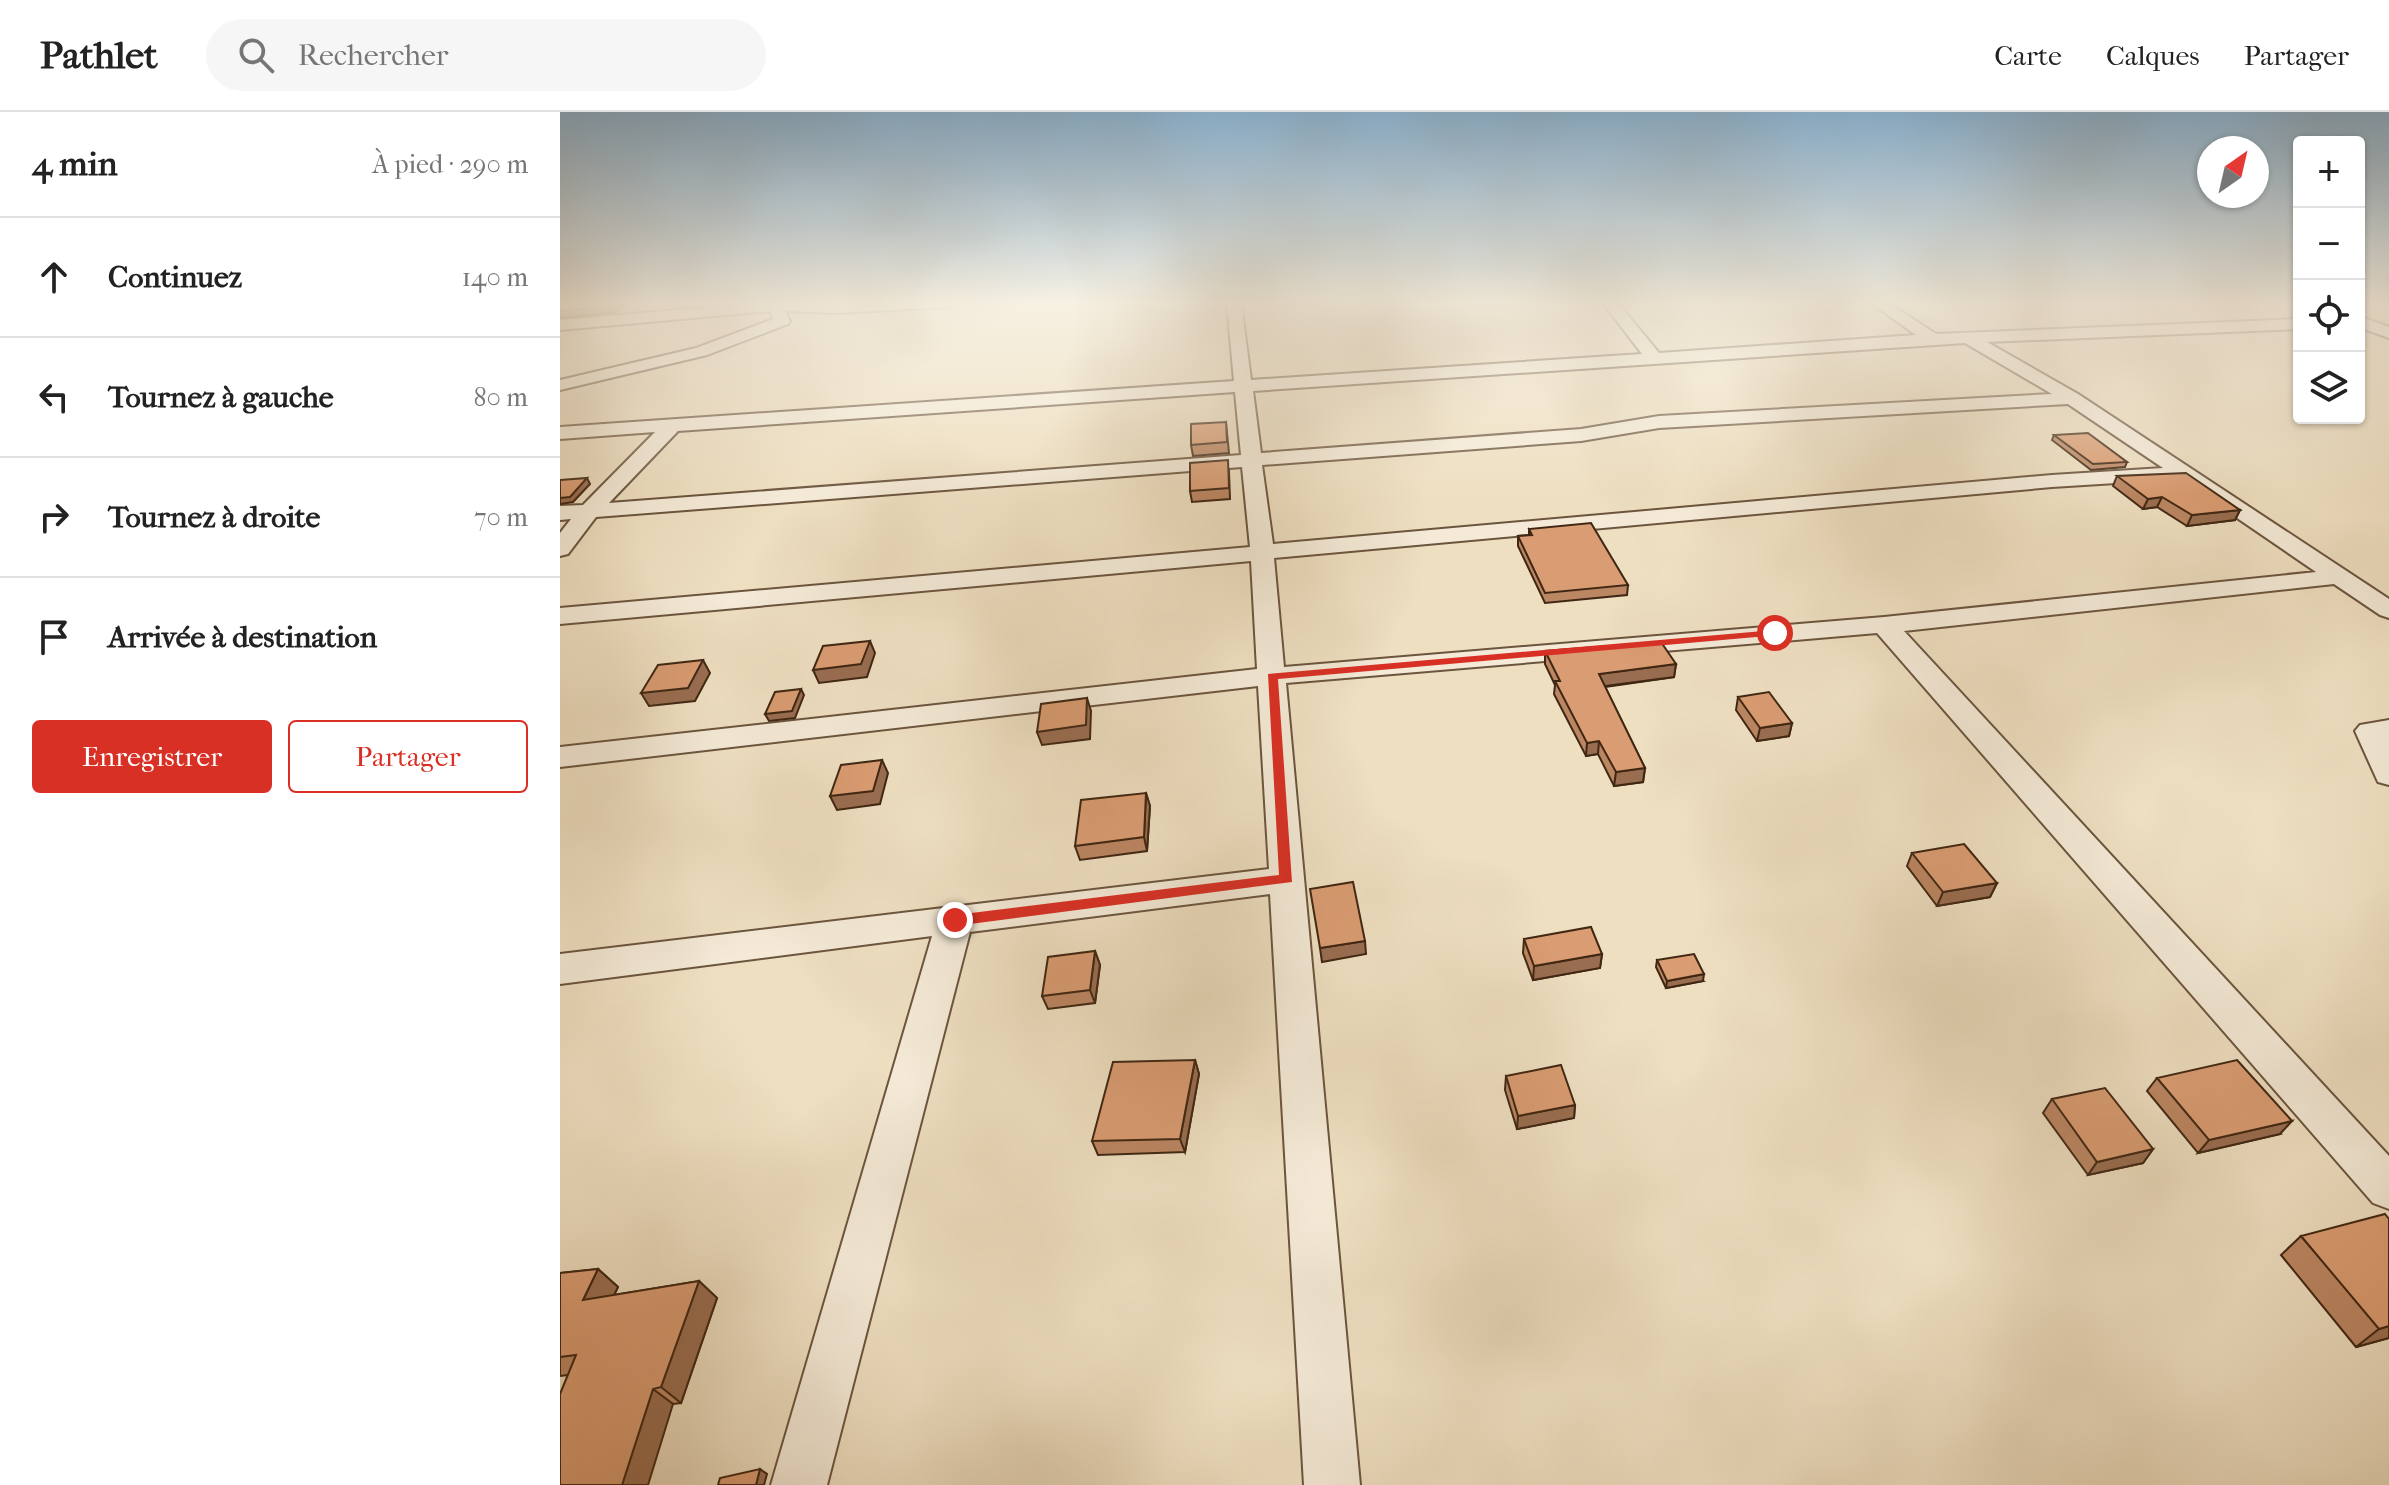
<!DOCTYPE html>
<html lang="fr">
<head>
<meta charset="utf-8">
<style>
  :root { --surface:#fff; --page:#f6f6f6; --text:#222; --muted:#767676; --line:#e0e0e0; --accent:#d93025 }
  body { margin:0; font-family:"IM FELL French Canon",serif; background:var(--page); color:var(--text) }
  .controls { position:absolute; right:24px; top:24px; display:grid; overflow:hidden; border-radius:8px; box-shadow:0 2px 6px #0004 }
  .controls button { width:72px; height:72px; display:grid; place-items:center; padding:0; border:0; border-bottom:2px solid var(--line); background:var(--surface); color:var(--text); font:40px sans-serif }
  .compass { position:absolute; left:1637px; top:24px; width:72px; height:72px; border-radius:50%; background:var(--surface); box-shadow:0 2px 6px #0004; rotate:34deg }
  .stop { position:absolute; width:24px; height:24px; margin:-18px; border:6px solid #d93025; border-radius:50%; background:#fff }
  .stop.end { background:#d93025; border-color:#fff; box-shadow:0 2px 8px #0008 }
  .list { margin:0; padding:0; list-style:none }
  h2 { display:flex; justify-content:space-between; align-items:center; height:104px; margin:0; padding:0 32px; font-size:34px }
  h2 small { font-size:26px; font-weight:400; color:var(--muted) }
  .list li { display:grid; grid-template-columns:52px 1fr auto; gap:24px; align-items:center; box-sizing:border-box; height:120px; padding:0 32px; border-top:2px solid var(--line) }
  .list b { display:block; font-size:30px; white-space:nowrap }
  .list em { font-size:26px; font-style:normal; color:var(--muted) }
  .actions { display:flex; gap:16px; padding:24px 32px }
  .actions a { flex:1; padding:18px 0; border:2px solid var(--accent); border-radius:8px; text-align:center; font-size:28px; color:var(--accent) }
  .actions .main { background:var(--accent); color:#fff }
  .icon { flex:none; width:44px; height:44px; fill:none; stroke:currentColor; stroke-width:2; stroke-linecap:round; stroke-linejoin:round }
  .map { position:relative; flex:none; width:1829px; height:1373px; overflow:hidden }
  header { display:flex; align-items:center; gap:48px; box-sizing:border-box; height:112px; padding:0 40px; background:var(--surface); border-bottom:2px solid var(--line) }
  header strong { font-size:38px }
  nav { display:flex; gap:44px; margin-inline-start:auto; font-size:28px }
  .search { width:560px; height:72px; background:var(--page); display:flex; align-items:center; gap:20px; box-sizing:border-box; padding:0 28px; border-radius:44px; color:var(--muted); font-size:30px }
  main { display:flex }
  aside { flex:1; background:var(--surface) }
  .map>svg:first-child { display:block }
</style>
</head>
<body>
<header>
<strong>Pathlet</strong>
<div class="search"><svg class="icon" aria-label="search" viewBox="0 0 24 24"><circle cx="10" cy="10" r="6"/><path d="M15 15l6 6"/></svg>Rechercher</div>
<nav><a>Carte</a><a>Calques</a><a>Partager</a></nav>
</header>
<main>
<aside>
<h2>4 min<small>À pied · 290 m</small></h2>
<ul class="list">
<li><svg class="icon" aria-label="ahead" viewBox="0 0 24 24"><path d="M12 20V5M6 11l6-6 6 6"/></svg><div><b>Continuez</b></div><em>140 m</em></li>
<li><svg class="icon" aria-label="left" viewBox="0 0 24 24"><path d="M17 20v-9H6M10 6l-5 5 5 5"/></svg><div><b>Tournez à gauche</b></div><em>80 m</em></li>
<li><svg class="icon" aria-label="right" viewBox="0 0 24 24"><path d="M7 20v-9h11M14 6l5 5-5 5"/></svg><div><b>Tournez à droite</b></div><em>70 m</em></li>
<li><svg class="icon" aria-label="arrive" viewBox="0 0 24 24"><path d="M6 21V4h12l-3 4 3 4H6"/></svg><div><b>Arrivée à destination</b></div></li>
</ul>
<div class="actions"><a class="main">Enregistrer</a><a>Partager</a></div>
</aside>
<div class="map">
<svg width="1829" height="1373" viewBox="0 0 1829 1373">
  <rect width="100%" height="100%" fill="#eedfc1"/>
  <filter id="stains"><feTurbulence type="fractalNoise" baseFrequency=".0025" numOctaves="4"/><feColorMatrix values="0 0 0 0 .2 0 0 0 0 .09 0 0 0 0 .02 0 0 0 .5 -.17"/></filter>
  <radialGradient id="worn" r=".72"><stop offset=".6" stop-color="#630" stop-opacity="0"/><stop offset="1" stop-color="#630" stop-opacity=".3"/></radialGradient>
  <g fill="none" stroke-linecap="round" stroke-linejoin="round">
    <defs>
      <path id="street" d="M199 191H396L389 195 277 201 225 199 230 209 228 212 147 243 0 278V268L136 236 213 207 210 199 0 218V208Z
        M667 191H681L691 268 1082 242 1043 191H1058L1099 241 1356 223 1311 191H1328L1376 222 1739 207V217L1427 230 1518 282 1829 487V506L1820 503 1774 472 1344 519 1829 1044V1097L1813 1091 1317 521 726 571 800 1373H744L710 782 410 820 267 1373H211L372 824 0 872V842L709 757 698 574 0 655V635L697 557 691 449 0 512V496L690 435 682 355 36 405 8 442 0 444V421L11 407 0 408V394L23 393 95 320 0 327V315L674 269ZM1405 231 1492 282 1099 304 1021 317 701 341 693 279ZM675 280 681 343 49 391 118 319ZM1508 292 1603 356 1492 363 713 432 702 353 1021 329 1099 316ZM1620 367 1756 460 1324 505 724 555 714 446 1492 375Z
        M1799 204 1829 215V226L1799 215Z
        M1829 608V673L1818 670 1795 619 1800 613Z"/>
    </defs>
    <use href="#street" stroke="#6c553e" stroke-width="4"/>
    <use href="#street" fill="#f4ead7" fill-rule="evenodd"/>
  </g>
  <path fill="#bb8662" stroke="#402713" stroke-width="2" d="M666 310 669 341 633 344 631 333Z
    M1494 323 1567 350 1565 355 1531 358 1492 328Z
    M669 359 670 387 632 390 630 379Z
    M1557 364 1680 398 1675 408 1627 414 1597 395 1583 397 1553 374Z
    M969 417 1068 473 1067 483 985 491 958 434V424L969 423Z
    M985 539 1116 552 1114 565 1045 575 1085 656 1083 670 1054 674 1038 642 1026 644 994 582 995 573 985 552Z
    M1178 585 1232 611 1229 624 1197 629 1176 598Z
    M586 681 590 694 587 739 520 748 515 734Z
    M1352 741 1437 771 1430 785 1377 794 1347 754Z
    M964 827 1042 842 1040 856 973 868 963 841Z
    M535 839 540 853 535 891 488 897 482 884Z
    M1097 848 1143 869 1106 876 1096 855Z
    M635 948 639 962 625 1040 538 1043 532 1029Z
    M946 964 1015 993 1014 1006 957 1017 945 978Z
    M1597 966 1720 1022 1638 1041 1587 979Z
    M1492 987 1593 1037 1583 1051 1528 1063 1483 1001Z
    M1741 1124 1829 1226 1796 1235 1721 1143Z
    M38 1157 58 1175 54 1183 139 1169 157 1186 121 1291 113 1292 8 1263 0 1264V1161Z"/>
  <path fill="#996d50" stroke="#402713" stroke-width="2" d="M56 191H67L56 200 0 206V199Z
    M27 366 30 372 13 390 0 392V386Z
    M1602 385 1597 395 1583 397 1588 387Z
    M1680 398 1675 408 1627 414 1632 403Z
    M310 529 315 541 307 565 259 571 253 558Z
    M143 548 150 561 135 589 89 594 81 581Z
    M1116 552 1114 565 1038 575 1039 562Z
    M241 577 244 583 235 606 209 609 205 602Z
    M527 586 531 599 530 627 482 633 477 620Z
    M1232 611 1229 624 1197 629 1200 616Z
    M1039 629 1038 642 1026 644 1027 631Z
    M322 648 328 661 320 692 277 698 270 684Z
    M1085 656 1083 670 1054 674 1056 660Z
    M586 681 590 694 587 739 584 725Z
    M1437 771 1430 785 1377 794 1383 780Z
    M805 829 806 842 762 850 760 836Z
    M535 839 540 853 535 891 530 878Z
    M1042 842 1040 856 973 868 974 854Z
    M1144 862 1143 869 1106 876 1107 869Z
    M635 948 639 962 625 1040 620 1027Z
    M1015 993 1014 1006 957 1017 958 1004Z
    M1732 1009 1720 1022 1638 1041 1649 1028Z
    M1593 1037 1583 1051 1528 1063 1537 1050Z
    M38 1157 58 1175 43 1205 23 1188Z
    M139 1169 157 1186 121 1291 101 1275Z
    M1829 1214V1226L1796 1235 1819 1217Z
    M93 1277 113 1292 88 1373H62Z
    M200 1357 207 1362 204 1373H196Z"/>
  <path fill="#da9c72" stroke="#402713" stroke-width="2" d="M0 191H56L53 193 0 199Z
    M666 310 667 330 631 333V312Z
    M1528 321 1567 350 1533 352 1494 323Z
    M668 348 669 376 630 379V351Z
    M1626 361 1680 398 1632 403 1602 385 1588 387 1557 364Z
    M27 366 10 385 0 386V368Z
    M1031 411 1068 473 985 481 958 424 972 423 969 417Z
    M310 529 301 552 253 558 263 534Z
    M1101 530 1116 552 1039 562 1085 656 1056 660 1039 629 1027 631 995 569H1000L985 539Z
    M143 548 128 576 81 581 98 553Z
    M241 577 232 599 205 602 215 580Z
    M1209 580 1232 611 1200 616 1178 585Z
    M527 586 526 613 477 620 481 592Z
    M322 648 313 679 270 684 281 653Z
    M586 681 584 725 515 734 521 688Z
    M1404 732 1437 771 1383 780 1352 741Z
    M793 770 805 829 760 836 750 777Z
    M1031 815 1042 842 974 854 964 827Z
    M535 839 530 878 482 884 488 845Z
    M1134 842 1144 862 1107 869 1097 848Z
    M635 948 620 1027 532 1029 553 950Z
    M1677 948 1732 1009 1649 1028 1597 966Z
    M1001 953 1015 993 958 1004 946 964Z
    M1545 976 1593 1037 1537 1050 1492 987Z
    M1825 1102 1829 1107V1214L1819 1217 1741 1124Z
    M38 1157 23 1188 139 1169 101 1275 93 1277 62 1373H0V1282L16 1243 0 1245V1161Z
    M200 1357 196 1373H158L160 1366Z"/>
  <linearGradient id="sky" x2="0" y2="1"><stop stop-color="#8bb6d7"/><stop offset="0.5" stop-color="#f7f1e3"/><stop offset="1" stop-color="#f7f1e3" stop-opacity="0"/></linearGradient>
  <rect width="1829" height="383" fill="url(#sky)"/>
  <path fill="#d93025" d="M1215 518 1219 519V523L718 567 732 770 395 814 387 808 395 803 719 763 708 562Z"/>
  <rect width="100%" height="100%" filter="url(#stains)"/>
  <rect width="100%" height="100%" fill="url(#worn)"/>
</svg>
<div class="controls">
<button>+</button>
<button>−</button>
<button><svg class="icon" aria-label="locate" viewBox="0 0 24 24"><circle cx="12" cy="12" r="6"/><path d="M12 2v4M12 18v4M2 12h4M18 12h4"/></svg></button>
<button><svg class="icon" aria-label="layers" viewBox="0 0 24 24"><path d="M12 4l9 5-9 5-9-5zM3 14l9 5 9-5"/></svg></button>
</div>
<svg class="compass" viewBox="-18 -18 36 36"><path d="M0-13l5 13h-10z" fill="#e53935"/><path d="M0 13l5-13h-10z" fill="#767676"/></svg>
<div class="stop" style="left:1215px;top:521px"></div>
<div class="stop end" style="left:395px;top:808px"></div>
</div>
</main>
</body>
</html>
